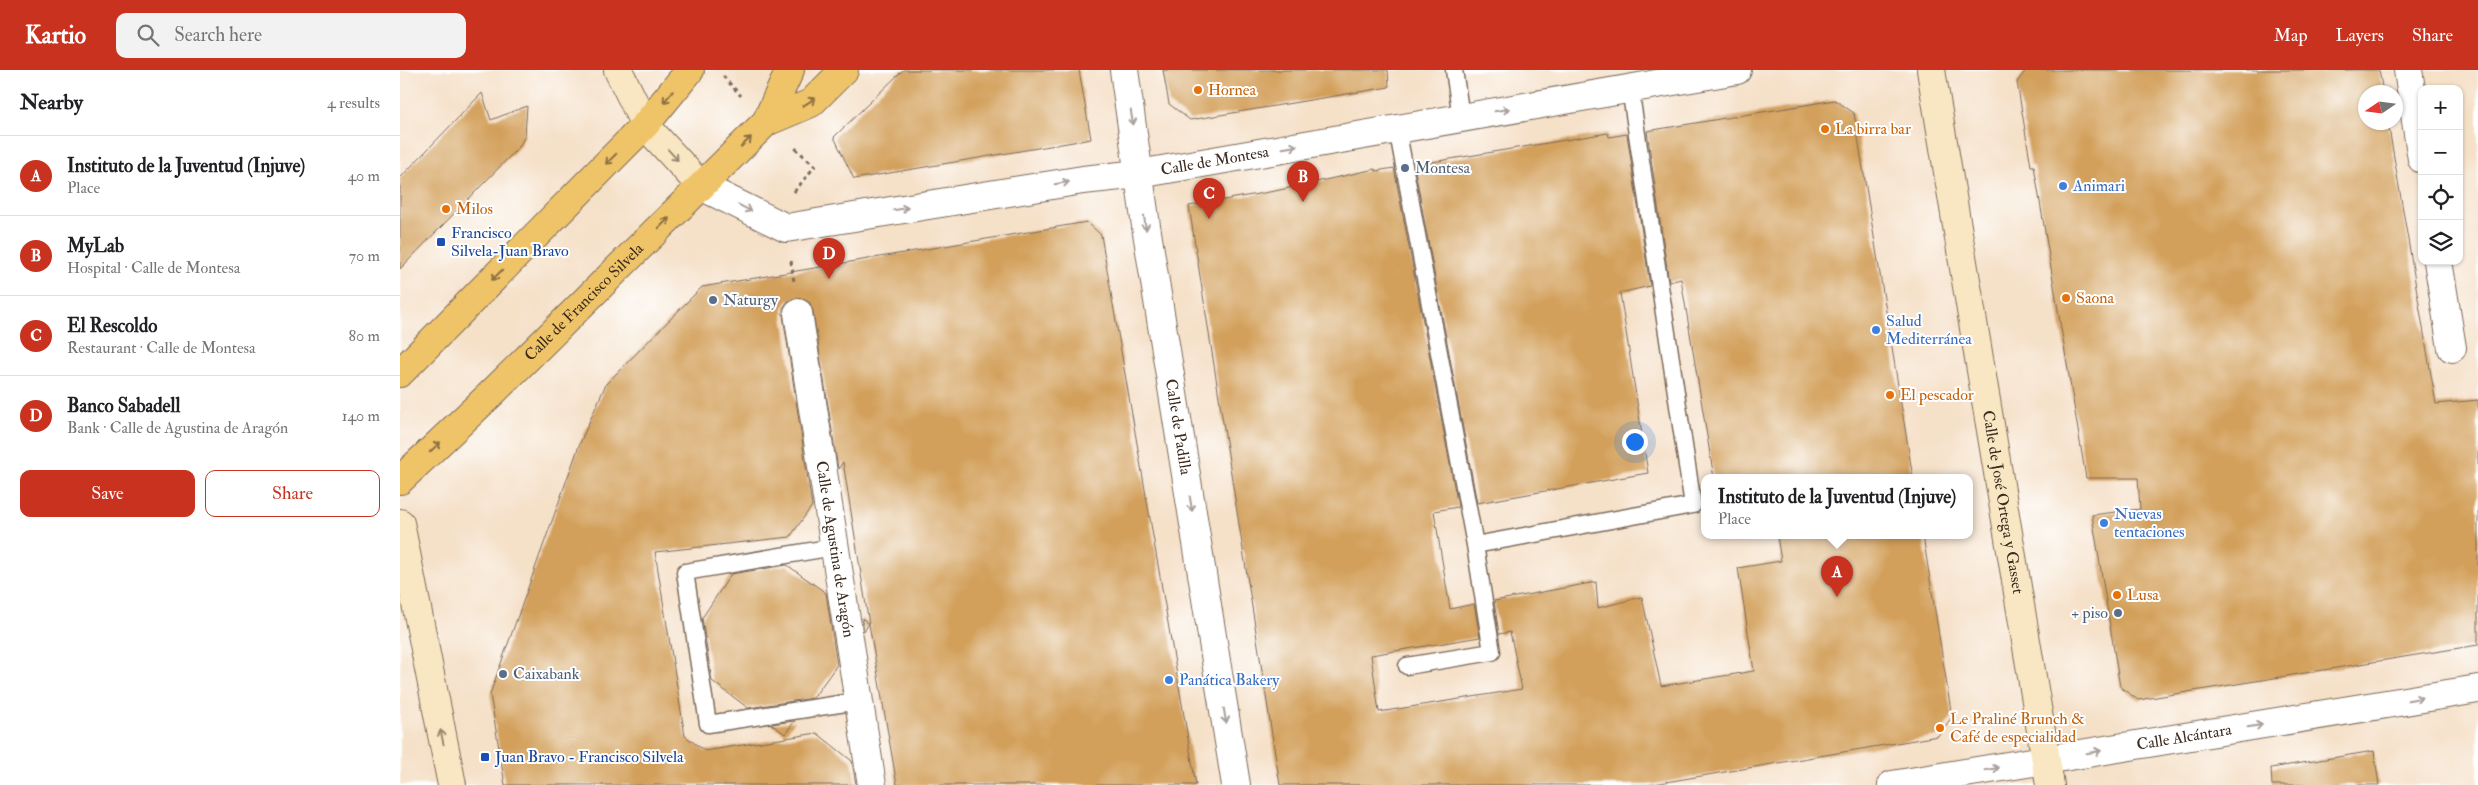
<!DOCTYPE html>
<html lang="en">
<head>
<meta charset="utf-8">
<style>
  :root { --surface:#fff; --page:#f2f2f2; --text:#202124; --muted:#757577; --line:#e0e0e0; --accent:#c8321e }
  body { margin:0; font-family:"IM FELL Double Pica",serif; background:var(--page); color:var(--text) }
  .controls { position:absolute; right:15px; top:15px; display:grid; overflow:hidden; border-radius:10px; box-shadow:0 1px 4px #0004 }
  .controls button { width:45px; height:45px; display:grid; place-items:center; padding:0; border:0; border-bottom:1px solid var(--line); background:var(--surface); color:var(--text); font:25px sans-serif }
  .compass { position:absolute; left:1958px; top:15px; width:45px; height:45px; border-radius:50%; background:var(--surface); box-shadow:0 1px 4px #0004; rotate:257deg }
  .you { position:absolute; left:1234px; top:371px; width:18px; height:18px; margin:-12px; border:4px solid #fff; border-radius:50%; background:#1a73e8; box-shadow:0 0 0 8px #1a73e833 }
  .badge { display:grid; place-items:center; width:32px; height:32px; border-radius:50%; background:var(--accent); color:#fff; font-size:16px; font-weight:700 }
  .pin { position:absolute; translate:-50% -41px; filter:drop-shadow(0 1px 2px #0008) }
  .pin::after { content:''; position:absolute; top:26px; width:18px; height:15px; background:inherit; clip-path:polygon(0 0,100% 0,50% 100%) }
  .popup { position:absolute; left:1301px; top:404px; width:272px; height:65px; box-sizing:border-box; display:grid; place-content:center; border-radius:10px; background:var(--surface); filter:drop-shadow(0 1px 4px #0005); font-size:16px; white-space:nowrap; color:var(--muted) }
  .popup b { font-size:19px; color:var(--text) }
  .popup::after { content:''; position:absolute; left:50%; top:100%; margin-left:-10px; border:10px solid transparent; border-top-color:var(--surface) }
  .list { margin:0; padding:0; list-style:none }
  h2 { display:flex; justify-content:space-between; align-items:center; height:65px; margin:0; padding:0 20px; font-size:21px }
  h2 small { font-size:16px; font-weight:400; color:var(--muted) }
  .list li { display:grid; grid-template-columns:32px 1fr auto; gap:15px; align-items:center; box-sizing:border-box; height:80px; padding:0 20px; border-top:1px solid var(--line) }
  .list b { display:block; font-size:19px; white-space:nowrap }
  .list p { margin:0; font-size:16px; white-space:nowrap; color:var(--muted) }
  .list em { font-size:16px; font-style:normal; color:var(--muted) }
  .actions { display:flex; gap:10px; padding:15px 20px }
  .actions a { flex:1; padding:11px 0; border:1px solid var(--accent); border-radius:10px; text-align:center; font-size:18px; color:var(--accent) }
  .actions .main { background:var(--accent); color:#fff }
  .icon { flex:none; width:28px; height:28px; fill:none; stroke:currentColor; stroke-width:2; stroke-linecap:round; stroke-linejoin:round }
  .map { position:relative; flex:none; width:2078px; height:715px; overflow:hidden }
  header { display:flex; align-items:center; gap:30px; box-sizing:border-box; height:70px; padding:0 25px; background:var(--accent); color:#fff }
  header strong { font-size:24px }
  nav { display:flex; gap:28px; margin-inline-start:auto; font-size:18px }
  .search { width:350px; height:45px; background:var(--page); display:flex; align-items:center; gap:12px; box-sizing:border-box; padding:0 18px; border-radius:10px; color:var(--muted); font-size:19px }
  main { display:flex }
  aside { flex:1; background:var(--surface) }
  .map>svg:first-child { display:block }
</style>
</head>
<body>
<header>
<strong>Kartio</strong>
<div class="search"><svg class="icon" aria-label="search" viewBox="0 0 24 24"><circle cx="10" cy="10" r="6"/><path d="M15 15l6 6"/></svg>Search here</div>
<nav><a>Map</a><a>Layers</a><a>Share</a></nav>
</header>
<main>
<aside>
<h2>Nearby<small>4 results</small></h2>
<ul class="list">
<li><span class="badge">A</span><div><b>Instituto de la Juventud (Injuve)</b><p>Place</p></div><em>40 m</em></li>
<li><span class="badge">B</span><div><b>MyLab</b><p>Hospital · Calle de Montesa</p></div><em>70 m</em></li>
<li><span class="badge">C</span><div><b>El Rescoldo</b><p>Restaurant · Calle de Montesa</p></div><em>80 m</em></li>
<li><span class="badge">D</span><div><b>Banco Sabadell</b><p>Bank · Calle de Agustina de Aragón</p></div><em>140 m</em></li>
</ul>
<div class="actions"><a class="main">Save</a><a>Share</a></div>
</aside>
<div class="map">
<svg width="2078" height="715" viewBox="0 0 2078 715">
  <rect width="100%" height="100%" fill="#fff"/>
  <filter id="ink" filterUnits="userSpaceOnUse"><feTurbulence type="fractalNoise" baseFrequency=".02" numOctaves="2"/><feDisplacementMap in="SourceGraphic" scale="10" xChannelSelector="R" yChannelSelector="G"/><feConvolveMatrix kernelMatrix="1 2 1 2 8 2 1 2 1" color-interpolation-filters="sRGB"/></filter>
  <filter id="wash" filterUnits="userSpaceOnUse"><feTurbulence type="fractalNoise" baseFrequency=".0096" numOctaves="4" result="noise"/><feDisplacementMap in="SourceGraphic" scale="20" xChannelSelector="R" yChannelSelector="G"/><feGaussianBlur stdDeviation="1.12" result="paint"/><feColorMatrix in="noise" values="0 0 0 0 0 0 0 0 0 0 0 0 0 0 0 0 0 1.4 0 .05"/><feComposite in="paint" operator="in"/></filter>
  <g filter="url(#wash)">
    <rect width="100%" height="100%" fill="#f5e0c8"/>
    <g id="blocks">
      <path fill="#d3a05c" d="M503 0H679L691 69 454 109 434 67Z
        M763 0H988L989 17 790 50 769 34Z
        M1626 0H1979L1983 22H1966V52H1988L2036 334 2078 330V575L1738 630 1720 617 1692 445 1740 439 1738 408H1686L1634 96H1631L1617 12Z
        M82 23 91 50 127 36 125 65 120 76 0 199V108Z
        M1435 30 1454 43 1513 408H1314L1281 209 1269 212 1247 61Z
        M1208 63 1209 67 1227 64 1250 216 1220 223 1248 403 1077 433 1014 95Z
        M994 98 1058 437 1034 441 1050 539 1074 534 1080 567 971 585 979 642 1122 619 1110 562 1099 564 1094 531 1196 512 1198 538 1242 527 1261 616 1354 601 1338 498 1381 491 1377 466H1523L1552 647 1538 666 1248 715H880L789 136 875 121 975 99 976 101Z
        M687 152 701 165 796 715H497L469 554 464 561 462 548 469 554 443 392 438 399 413 241 410 233 404 229 396 228 388 231 383 238V245L412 436 390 467 255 482 285 666 305 681 417 663 452 691 456 715H105L90 624 180 373 206 314 302 217Z
        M387 495 426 523 437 595 413 628 348 638 312 611 302 548 331 504Z
        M395 651 385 664 371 654Z
        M1974 681 1979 715H1872L1871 698Z"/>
    </g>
  </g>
  <g filter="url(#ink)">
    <use href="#blocks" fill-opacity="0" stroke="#7c6a5a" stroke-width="1"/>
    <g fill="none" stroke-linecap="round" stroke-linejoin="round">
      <defs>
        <path id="lane" d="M1054 0 1061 47
          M997 58 1075 475 1293 435 1230 18
          M434 477 285 502 308 654 459 631
          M1007 596 1092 582 1075 475"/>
        <g id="street">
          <path id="s1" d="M724 0 746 156 836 715"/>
          <path d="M2008 0 2022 89"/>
          <path id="s2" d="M301 116 386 158 683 110 739 104 1337 0"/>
          <path d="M2038 191 2052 278"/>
          <path id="s3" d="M398 243 472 715"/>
          <path id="s4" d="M1492 715 2078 619"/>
        </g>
        <g id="secondary">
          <path d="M218 0 245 55 301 116"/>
          <path id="s5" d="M1531 0 1650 715"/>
          <path d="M0 453 52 715"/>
        </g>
        <g id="primary">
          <path d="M366 52 411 33 444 0"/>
          <path d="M0 303 245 55 290 0"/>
          <path id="s6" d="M0 410 94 321 366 52 390 0"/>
        </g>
      </defs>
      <use href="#lane" stroke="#7c6a5a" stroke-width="19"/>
      <use href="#street" stroke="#7c6a5a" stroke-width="30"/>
      <use href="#secondary" stroke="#7c6a5a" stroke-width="30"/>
      <use href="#primary" stroke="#7c6a5a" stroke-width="30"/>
      <path stroke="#7c6a5a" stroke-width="3" stroke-dasharray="4 4" stroke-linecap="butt" d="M323 6 341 26
        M394 122 415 96 394 77
        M391 191 394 212"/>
      <use href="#lane" stroke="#fff" stroke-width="16"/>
      <use href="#street" stroke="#fff" stroke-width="28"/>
      <use href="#secondary" stroke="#f9e7c3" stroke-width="28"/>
      <use href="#primary" stroke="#efc469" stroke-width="28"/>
    </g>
    <defs><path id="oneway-shaft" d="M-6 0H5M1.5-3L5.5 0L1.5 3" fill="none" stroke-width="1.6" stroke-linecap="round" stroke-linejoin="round" transform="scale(1.25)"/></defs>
    <g stroke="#8c6f40">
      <use href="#oneway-shaft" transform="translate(268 27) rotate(130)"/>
      <use href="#oneway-shaft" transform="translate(409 32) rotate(-33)"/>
      <use href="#oneway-shaft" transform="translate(346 72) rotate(-45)"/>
      <use href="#oneway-shaft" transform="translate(211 89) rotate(135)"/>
      <use href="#oneway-shaft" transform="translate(264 153) rotate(-45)"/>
      <use href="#oneway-shaft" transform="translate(97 205) rotate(135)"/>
      <use href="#oneway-shaft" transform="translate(35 377) rotate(-44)"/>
    </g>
    <g stroke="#a79f9a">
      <use href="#oneway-shaft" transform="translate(1102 40) rotate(-10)"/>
      <use href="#oneway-shaft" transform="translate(732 48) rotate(81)"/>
      <use href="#oneway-shaft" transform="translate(890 77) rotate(-10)"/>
      <use href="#oneway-shaft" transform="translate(662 113) rotate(-9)"/>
      <use href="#oneway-shaft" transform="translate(345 138) rotate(27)"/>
      <use href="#oneway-shaft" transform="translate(501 139) rotate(-9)"/>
      <use href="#oneway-shaft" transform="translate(745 153) rotate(82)"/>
      <use href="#oneway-shaft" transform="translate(791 434) rotate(81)"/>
      <use href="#oneway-shaft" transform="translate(2015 629) rotate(-9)"/>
      <use href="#oneway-shaft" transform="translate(825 646) rotate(81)"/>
      <use href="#oneway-shaft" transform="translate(1855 656) rotate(-9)"/>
      <use href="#oneway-shaft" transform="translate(1694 682) rotate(-9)"/>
      <use href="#oneway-shaft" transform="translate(1592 699) rotate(-9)"/>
    </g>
    <g stroke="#9a8870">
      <use href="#oneway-shaft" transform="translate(273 85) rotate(48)"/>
      <use href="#oneway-shaft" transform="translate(42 667) rotate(-102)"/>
    </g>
  </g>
  <g fill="#e8710a" stroke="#fff" stroke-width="2">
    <circle cx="798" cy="20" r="5"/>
    <circle cx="1425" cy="59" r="5"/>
    <circle cx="46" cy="139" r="5"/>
    <circle cx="1666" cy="228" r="5"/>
    <circle cx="1490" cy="325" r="5"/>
    <circle cx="1717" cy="525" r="5"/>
    <circle cx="1540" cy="658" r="5"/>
  </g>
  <g fill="#5c6f8a" stroke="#fff" stroke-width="2">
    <circle cx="1005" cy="98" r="5"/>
    <circle cx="313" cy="230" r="5"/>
    <circle cx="1718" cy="543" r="5"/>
    <circle cx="103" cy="604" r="5"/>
  </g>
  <g fill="#3f7fe0" stroke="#fff" stroke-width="2">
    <circle cx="1663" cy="116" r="5"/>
    <circle cx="1476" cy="260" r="5"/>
    <circle cx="1704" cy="453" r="5"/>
    <circle cx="769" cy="610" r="5"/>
  </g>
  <g fill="#1a4fb4" stroke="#fff" stroke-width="2">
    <rect x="36" y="167" width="10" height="10" rx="2.5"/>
    <rect x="80" y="682" width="10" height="10" rx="2.5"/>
  </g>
  <g text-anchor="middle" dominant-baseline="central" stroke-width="4" stroke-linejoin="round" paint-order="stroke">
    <g font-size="16" fill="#c56008" stroke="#fff" text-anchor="start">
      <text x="808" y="20">Hornea</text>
      <text x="1435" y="59">La birra bar</text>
      <text x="56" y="139">Milos</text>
      <text x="1676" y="228">Saona</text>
      <text x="1500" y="325">El pescador</text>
      <text x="1727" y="525">Lusa</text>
      <text x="1550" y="649">Le Praliné Brunch &amp;<tspan x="1550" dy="18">Café de especialidad</tspan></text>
    </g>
    <g font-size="16" fill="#3b2a1e" stroke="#fff">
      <text stroke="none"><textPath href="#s2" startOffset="529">Calle de Montesa</textPath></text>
      <text stroke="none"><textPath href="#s6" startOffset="256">Calle de Francisco Silvela</textPath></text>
      <text stroke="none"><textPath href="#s1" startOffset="361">Calle de Padilla</textPath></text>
      <text stroke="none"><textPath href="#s5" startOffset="438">Calle de José Ortega y Gasset</textPath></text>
      <text stroke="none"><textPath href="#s3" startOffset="239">Calle de Agustina de Aragón</textPath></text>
      <text stroke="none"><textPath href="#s4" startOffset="296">Calle Alcántara</textPath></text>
    </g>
    <g font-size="16" fill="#4e5e75" stroke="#fff" text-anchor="start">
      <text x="1015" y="98">Montesa</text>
      <text x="323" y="230">Naturgy</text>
      <text x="1708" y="543" text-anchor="end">+ piso</text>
      <text x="113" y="604">Caixabank</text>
    </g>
    <g font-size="16" fill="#366cbe" stroke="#fff" text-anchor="start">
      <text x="1673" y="116">Animari</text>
      <text x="1486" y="251">Salud<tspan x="1486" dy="18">Mediterránea</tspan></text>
      <text x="1714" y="444">Nuevas<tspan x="1714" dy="18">tentaciones</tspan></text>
      <text x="779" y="610">Panática Bakery</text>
    </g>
    <g font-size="16" fill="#164399" stroke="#fff" text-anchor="start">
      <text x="51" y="163">Francisco<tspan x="51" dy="18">Silvela-Juan Bravo</tspan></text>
      <text x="95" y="687">Juan Bravo - Francisco Silvela</text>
    </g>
  </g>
</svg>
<div class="controls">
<button>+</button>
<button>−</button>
<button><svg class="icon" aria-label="locate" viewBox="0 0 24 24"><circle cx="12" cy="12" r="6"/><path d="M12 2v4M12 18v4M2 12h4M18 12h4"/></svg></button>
<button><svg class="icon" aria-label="layers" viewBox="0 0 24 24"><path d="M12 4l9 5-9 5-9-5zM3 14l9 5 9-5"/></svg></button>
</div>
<svg class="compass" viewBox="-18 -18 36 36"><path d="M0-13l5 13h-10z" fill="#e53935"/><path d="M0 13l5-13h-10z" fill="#757577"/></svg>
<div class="you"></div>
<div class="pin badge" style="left:1437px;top:527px">A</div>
<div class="popup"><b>Instituto de la Juventud (Injuve)</b>Place</div>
<div class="pin badge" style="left:903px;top:132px">B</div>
<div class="pin badge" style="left:809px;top:149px">C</div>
<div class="pin badge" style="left:429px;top:209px">D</div>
</div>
</main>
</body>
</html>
